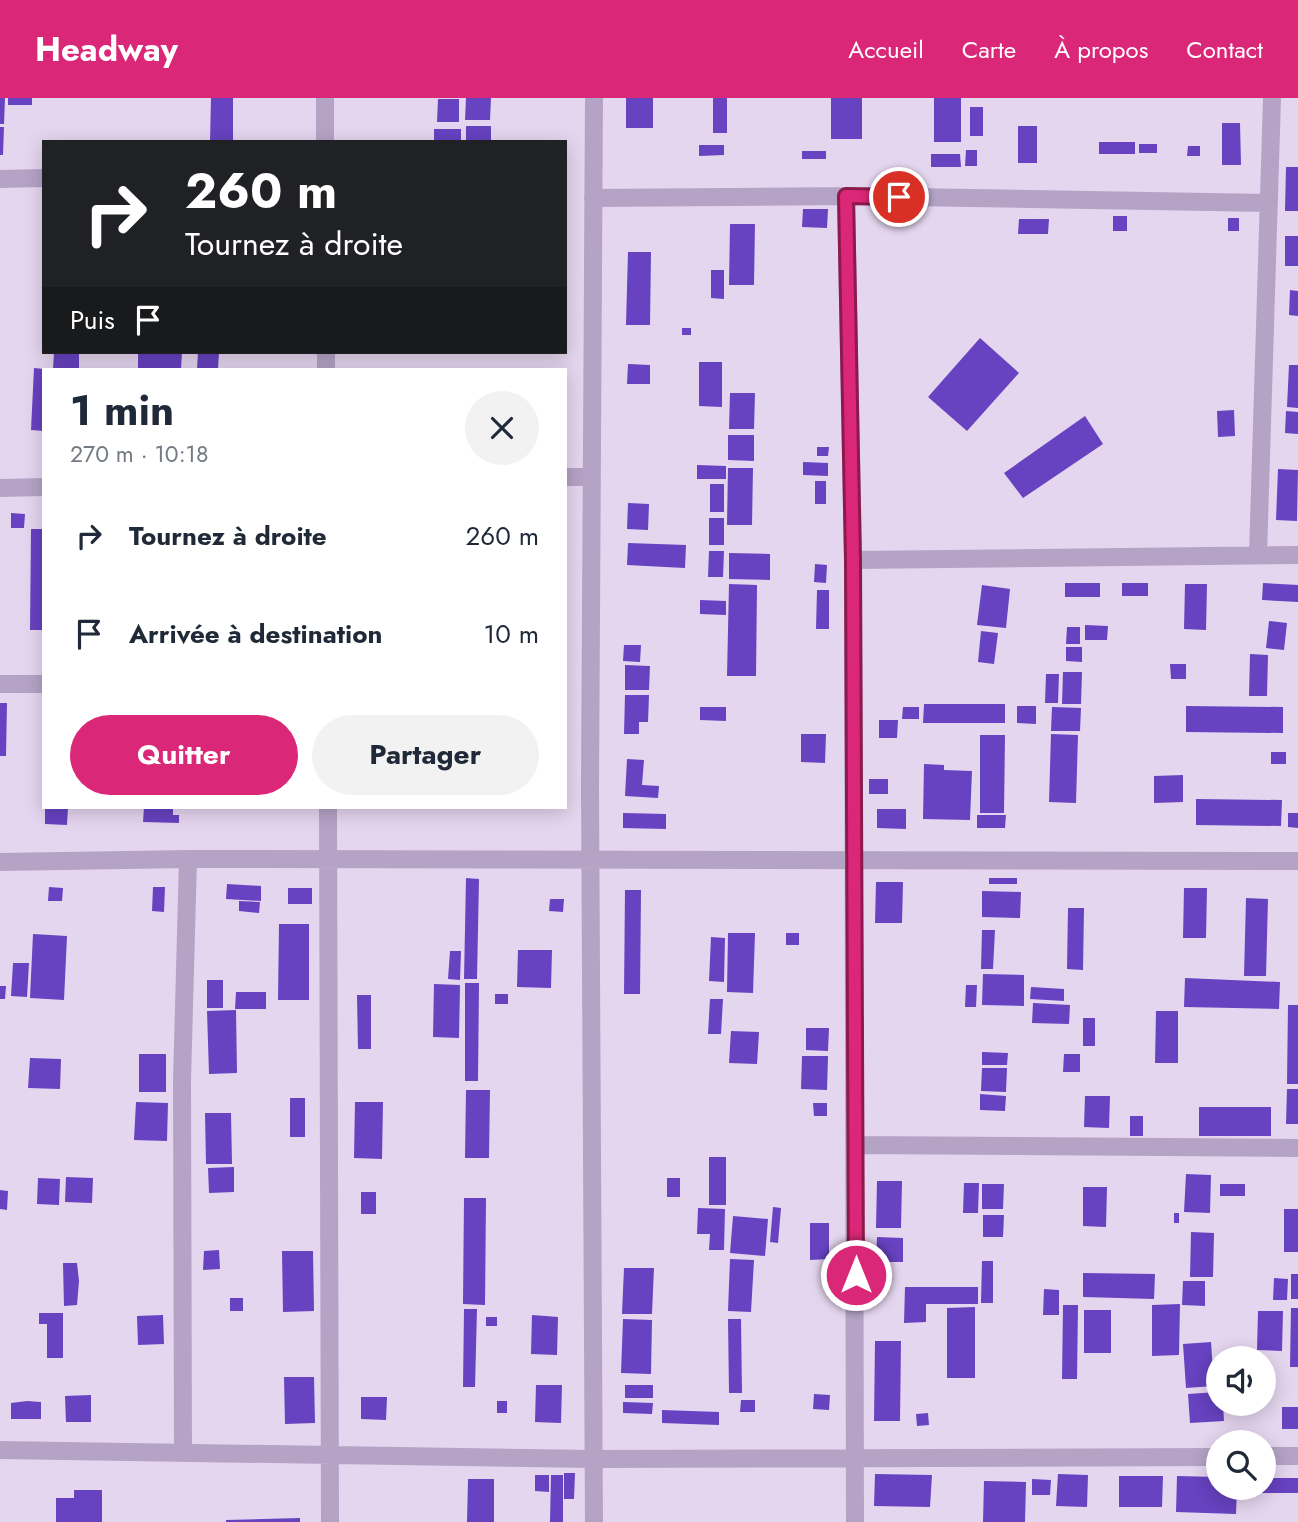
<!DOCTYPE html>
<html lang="fr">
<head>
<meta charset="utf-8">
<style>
	body { margin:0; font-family:Jost,sans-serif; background:#f2f2f3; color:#1f2937; height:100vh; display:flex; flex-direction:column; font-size:26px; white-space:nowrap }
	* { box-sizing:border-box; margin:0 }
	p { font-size:23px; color:#747a83 }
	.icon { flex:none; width:38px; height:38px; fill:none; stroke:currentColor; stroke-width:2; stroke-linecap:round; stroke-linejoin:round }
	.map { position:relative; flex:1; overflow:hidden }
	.sheet { position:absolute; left:42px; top:270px; width:525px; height:441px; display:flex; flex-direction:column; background:#fff; border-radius:0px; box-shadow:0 4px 18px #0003 }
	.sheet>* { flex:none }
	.top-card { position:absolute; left:42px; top:42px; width:525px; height:214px; border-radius:0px; box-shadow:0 4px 18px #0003; background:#202124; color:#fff; overflow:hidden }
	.fabs { position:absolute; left:1206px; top:1248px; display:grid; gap:14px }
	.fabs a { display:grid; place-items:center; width:70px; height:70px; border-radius:50%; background:#fff; box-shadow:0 4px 18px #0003; font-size:35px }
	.pin { position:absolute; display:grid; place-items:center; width:60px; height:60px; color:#fff; margin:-30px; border:4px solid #fff; border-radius:50%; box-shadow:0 2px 7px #0007 }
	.me { position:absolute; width:77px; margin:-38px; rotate:0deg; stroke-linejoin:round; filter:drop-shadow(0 0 5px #0008) }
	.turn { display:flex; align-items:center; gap:24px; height:147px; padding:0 28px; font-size:32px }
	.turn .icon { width:91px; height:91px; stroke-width:2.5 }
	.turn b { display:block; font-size:49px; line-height:60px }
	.then { display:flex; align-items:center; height:66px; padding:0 28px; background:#0003; gap:14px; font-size:26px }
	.round { display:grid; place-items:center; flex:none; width:74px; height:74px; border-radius:37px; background:#f2f2f3 }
	.head { display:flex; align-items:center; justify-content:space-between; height:119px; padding:0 28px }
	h1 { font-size:42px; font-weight:700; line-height:52px }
	.action { display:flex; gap:14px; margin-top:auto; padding:14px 28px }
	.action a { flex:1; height:80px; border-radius:42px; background:#db2777; color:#fff; font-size:28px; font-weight:700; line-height:80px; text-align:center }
	.action a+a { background:#f2f2f3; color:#1f2937 }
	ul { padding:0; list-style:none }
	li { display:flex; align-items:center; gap:21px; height:98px; padding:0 28px }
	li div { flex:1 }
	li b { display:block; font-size:26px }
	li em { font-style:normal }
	header { display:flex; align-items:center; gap:42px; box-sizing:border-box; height:98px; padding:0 35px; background:#db2777; color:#fff }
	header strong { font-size:33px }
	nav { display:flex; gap:38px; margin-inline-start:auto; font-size:24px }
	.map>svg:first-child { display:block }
</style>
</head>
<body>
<header>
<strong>Headway</strong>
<nav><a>Accueil</a><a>Carte</a><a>À propos</a><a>Contact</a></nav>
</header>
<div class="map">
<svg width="1298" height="1424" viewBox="0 0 1298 1424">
	<rect width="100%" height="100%" fill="#e5d6ef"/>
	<path fill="#6742c1" d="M0 0H5L4 26H0Z
		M8 0H32V7H8Z
		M211 0H233V44H210Z
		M466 0H491L490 22H465Z
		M626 0H653V30H626Z
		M713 0H727V35H713Z
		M831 0H862V41H831Z
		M934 0H961V44H934Z
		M438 1H459V24H437Z
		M970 9H983V38H970Z
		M1222 25H1240L1241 67H1222Z
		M466 28H491V44H466Z
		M1018 28H1037V65H1018Z
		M0 29H4L3 57H0Z
		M434 31H461V44H434Z
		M1099 44H1135V56H1099Z
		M1139 46H1157V55H1139Z
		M699 47H724V57L699 58Z
		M1188 48H1200V58H1187Z
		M966 52H977V68H965Z
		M802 53H826V61H802Z
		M931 56H960L961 69H931Z
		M1286 69H1298V113H1285Z
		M803 111H828L827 130 802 129Z
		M1113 118H1127V133H1113Z
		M1228 120H1239V133H1228Z
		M1019 121H1049L1048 136H1018Z
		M730 126H755L754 187H729Z
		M1285 138H1298V168H1285Z
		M628 154H651L650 227H626Z
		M711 172H724V201L711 200Z
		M1290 192 1298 193V218L1289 217Z
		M682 230H691V237H682Z
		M980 240 1019 275 967 333 928 299Z
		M54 254H79V271H53Z
		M138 254H182L181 271H138Z
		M198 254H219L218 271H197Z
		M699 264H722V309L699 308Z
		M628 266 650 267V286H627Z
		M1289 267H1298V310L1287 309Z
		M34 270 44 271V333L31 332Z
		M730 295H755L754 331H729Z
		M1234 312 1235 338 1218 339 1217 313Z
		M1286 313 1298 314V336L1285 335Z
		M1085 318 1103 346 1023 400 1004 375Z
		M728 337H754V363L728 362Z
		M817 349H829L828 358H817Z
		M803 364 828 365V378L803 377Z
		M697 367 726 368V381H697Z
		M728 370H753L752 427H727Z
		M1278 371 1298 372 1297 423 1276 422Z
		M815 383H826V406H815Z
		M710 386H724V414H710Z
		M628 405 649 406 648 432 627 431Z
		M11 415 25 416 24 430H11Z
		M709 420H724V447H709Z
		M31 431H44V532H30Z
		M628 445 686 447 685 470 627 467Z
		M709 453H724L723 479H708Z
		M729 455 770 456V482L729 481Z
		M815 466 827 467 826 485 814 484Z
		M1065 485H1100V499H1065Z
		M1122 485H1148V498H1122Z
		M1263 485 1298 487V504L1262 502Z
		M729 486 757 487 756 578H727Z
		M1185 486H1207L1206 532 1184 531Z
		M982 487 1010 491 1006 530 977 527Z
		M817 492H829V531H816Z
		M700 502 726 503V517L700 516Z
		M1269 523 1287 525 1284 552 1266 550Z
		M1085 527 1108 528 1107 542H1085Z
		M1067 529H1080V546H1066Z
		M981 533 998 535 994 566 978 564Z
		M624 547H641L640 564 623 563Z
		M1066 549H1082V564L1066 563Z
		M1250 556 1268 557 1267 598H1249Z
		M1170 566H1186V581H1171Z
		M625 567 650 568 649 592H625Z
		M1063 574H1082L1081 606H1062Z
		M1046 576H1059L1058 605H1045Z
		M625 597H649L648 624H639V636H624Z
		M0 605H7L6 658H0Z
		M924 606H1005V625H923Z
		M1017 608H1036V626L1017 625Z
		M1186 608 1283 609V635L1186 634Z
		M700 609H726V623L700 622Z
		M903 609H919V621H902Z
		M1052 609 1081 610 1080 633H1051Z
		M879 622H898L897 640H879Z
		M801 636H826L825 665 801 664Z
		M1051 636 1078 637 1076 705 1049 704Z
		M980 637H1005L1004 715H980Z
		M1271 654H1286V666H1271Z
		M627 661 644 662 642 687 659 688 658 700 625 698Z
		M924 666 944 667V672L972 673 970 722 923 721Z
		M1183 677V704L1154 705V678Z
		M869 681H888V696H869Z
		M1196 701 1282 702 1281 728 1196 727Z
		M45 709H68L67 727 45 726Z
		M144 709H173V717H179V725L143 724Z
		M877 711H906V731L877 730Z
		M623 715 666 716V731L623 730Z
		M1288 715H1298V730L1288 729Z
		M977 717H1006L1005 730H977Z
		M466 780 479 781 477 881H464Z
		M989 780H1017V786H989Z
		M876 784H903L902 825H875Z
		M227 786 261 788V803L226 801Z
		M49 789 63 790 62 803H48Z
		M153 789H165L164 814 152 813Z
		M288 790H312V806H288Z
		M1184 790H1207L1206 840H1183Z
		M625 792H641L640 896H624Z
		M982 793 1021 794 1020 820 982 819Z
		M1246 800 1268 801 1266 878H1244Z
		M550 801H564L563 814 549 813Z
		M239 803 260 804 259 815 239 813Z
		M1068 810H1084L1083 872 1067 871Z
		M279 826H309V902H278Z
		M982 832H995L993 871H981Z
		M728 835H755L753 895 727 894Z
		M786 835H799V847H786Z
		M33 836 67 838 64 902 30 900Z
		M711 839 725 840 724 884 709 883Z
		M518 852H552L551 890 517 889Z
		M450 853H461L460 882 448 881Z
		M13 865H29L27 899 11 898Z
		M983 876 1024 877V908L982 907Z
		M1185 880 1280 884 1279 911 1184 909Z
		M207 882H223V910H207Z
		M465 885H479L478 983H465Z
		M434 886 460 887 459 940 433 939Z
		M966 887H977L976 909H965Z
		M0 888H6L5 901H0Z
		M1031 889 1064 891V903L1030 901Z
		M236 894H266V911H235Z
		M495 896H508V906H495Z
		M357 897H371V951H358Z
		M710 901H723L721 936H708Z
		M1033 905 1070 907 1069 926 1032 925Z
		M1288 907H1298V986H1287Z
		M236 912 237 975 209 976 207 913Z
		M1156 913H1178V965H1155Z
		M1083 920H1095V948H1083Z
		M806 930H829L828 953 806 952Z
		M731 933 759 934 757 966 729 965Z
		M982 954 1008 955 1007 967H982Z
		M139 956H166V994H139Z
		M1064 956H1080V974H1063Z
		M802 958H828L827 992 801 991Z
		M30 960 61 961 60 991 28 990Z
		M982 970H1007L1006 994 981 993Z
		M1287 991H1298V1026H1286Z
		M466 992H490L489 1060H465Z
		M980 996 1006 998 1005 1013 980 1012Z
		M1085 998H1110L1109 1030 1084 1029Z
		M290 1000H305V1039H290Z
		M136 1004 168 1005 167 1043 134 1042Z
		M355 1004H383L382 1061 354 1060Z
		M813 1005H827V1018H814Z
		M1199 1009H1271V1038H1199Z
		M205 1015H231L232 1066H206Z
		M1130 1018H1143V1038H1130Z
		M709 1059H726V1107H709Z
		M234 1069V1094L209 1095 208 1070Z
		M1186 1076 1211 1077 1210 1115 1184 1114Z
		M66 1079 93 1080 92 1105 65 1104Z
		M38 1080 60 1081 59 1107 37 1106Z
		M667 1080H680V1099H667Z
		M877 1083H902L901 1130H876Z
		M964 1085H979L978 1115H963Z
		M982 1086H1004L1003 1111H982Z
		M1220 1086H1245V1098H1220Z
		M1083 1089H1107L1106 1129 1083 1128Z
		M0 1092 8 1093 7 1112 0 1111Z
		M361 1094H376V1116H361Z
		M464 1100H486L485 1207 463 1206Z
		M773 1109 781 1110 778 1145 770 1144Z
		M698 1110 725 1111 724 1152H709L710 1136H697Z
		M1284 1111H1298V1154H1284Z
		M1174 1115H1179V1125H1174Z
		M983 1117H1004L1003 1139H983Z
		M733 1118 768 1121 765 1158 730 1155Z
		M810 1125H829V1161L810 1162Z
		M1191 1134 1214 1135 1213 1179H1190Z
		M877 1139 903 1140V1164H876Z
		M219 1152 220 1171 203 1172 204 1153Z
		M282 1153H313L314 1213 283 1214Z
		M730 1161 754 1162 751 1214 728 1213Z
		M982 1163H993V1205H981Z
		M63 1165H77L79 1183 77 1207 64 1208Z
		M624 1170H654L652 1216H622Z
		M1083 1175 1155 1176 1154 1201 1083 1199Z
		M1291 1176H1298V1201H1291Z
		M1274 1180 1288 1181 1287 1202H1273Z
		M1183 1183H1205V1208L1182 1207Z
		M905 1189H978V1206H926V1224L904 1225Z
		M1044 1191 1059 1192V1217H1043Z
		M230 1200H243V1213H230Z
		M1180 1206 1179 1257 1152 1258V1207Z
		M1063 1207H1078L1077 1281H1062Z
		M975 1209V1280H947V1210Z
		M1291 1210H1298V1269H1290Z
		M464 1211H477L475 1289H463Z
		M1084 1212H1111V1255H1084Z
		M1258 1213H1283L1282 1253 1257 1252Z
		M39 1215H63V1260H47V1226H39Z
		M163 1217 164 1246 138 1247 137 1218Z
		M532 1217 558 1219 557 1257 531 1256Z
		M486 1219H497V1228H486Z
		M623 1221 652 1222 651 1276 621 1275Z
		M728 1221H741L742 1295H729Z
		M875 1243H901L900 1323H874Z
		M1211 1244 1214 1288 1186 1290 1183 1246Z
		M284 1279H314L315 1325 285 1326Z
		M536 1287H562L561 1325 535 1324Z
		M625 1287H653V1300H625Z
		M1218 1294V1306H1223L1224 1323 1190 1325 1188 1296Z
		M814 1296 830 1297 829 1312 813 1311Z
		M91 1297V1324H66L65 1298Z
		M361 1299H387L386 1322 361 1321Z
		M741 1302H755V1314H740Z
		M27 1303 41 1304V1321H11V1305Z
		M497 1303H507V1315H497Z
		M623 1304 653 1305 652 1316 623 1315Z
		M1282 1309H1298V1331H1282Z
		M662 1312 719 1314V1327L662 1325Z
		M928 1315 929 1327 917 1328 916 1316Z
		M564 1375H575L574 1401H564Z
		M875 1376 932 1377 930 1409 874 1408Z
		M1058 1376 1088 1377 1087 1409 1056 1408Z
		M535 1377H549V1394L535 1393Z
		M551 1377H563V1424H550Z
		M1119 1378H1163L1162 1409H1119Z
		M1177 1378 1218 1379V1390H1237L1236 1416 1176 1414Z
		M1264 1380H1298V1395H1261Z
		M468 1381H494V1424H467Z
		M1032 1381 1051 1382 1050 1397H1032Z
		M984 1383 1026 1384 1025 1424H983Z
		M74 1392H102V1424H56V1400H74Z
		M300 1420V1424H226V1422Z"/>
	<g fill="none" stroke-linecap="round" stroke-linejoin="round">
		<path stroke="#b5a3c6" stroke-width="18" d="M325 0V44
			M0 81 44 80
			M846 98 853 462 855 1424
			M593 100 846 98 1269 105
			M326 254V271
			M565 379H590
			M0 390 44 389
			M1258 457 1272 0
			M853 462 1298 457
			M0 586H44
			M328 709 330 1424
			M0 764 188 761 1298 763
			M856 1047 1298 1050
			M0 1352 594 1361 1218 1359
			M183 1355 182 983 188 761
			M1264 1358H1298
			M594 1424 590 690 594 0"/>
	</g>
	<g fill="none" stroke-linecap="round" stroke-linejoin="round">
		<defs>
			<path id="route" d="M856 1177 853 462 846 98 899 99"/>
		</defs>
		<use href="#route" stroke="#8e194d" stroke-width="18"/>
		<use href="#route" stroke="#db2777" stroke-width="12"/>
	</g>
</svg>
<div class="fabs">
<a><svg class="icon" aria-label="sound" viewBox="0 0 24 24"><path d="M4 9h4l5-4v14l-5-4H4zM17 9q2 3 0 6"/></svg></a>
<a><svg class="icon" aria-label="search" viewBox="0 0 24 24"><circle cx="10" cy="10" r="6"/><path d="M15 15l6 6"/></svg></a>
</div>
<div class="pin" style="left:899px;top:99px;background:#d93025"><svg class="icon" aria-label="arrive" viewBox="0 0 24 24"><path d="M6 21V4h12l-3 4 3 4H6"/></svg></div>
<svg class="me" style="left:856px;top:1177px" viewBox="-20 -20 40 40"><circle r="17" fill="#db2777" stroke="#fff" stroke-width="3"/><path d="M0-11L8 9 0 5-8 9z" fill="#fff"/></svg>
<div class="top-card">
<div class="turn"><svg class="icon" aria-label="right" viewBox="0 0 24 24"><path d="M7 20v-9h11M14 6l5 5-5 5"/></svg><div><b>260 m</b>Tournez à droite</div></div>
<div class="then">Puis<svg class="icon" aria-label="arrive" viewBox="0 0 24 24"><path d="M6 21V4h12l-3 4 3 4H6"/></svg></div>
</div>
<section class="sheet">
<div class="head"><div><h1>1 min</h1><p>270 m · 10:18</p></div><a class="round"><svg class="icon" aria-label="close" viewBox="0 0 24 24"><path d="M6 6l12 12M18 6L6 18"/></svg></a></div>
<ul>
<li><svg class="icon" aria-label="right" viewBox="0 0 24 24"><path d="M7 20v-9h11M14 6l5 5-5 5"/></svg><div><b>Tournez à droite</b></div><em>260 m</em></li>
<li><svg class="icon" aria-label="arrive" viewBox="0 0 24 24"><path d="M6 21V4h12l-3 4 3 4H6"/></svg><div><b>Arrivée à destination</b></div><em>10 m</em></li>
</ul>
<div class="action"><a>Quitter</a><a>Partager</a></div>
</section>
</div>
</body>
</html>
